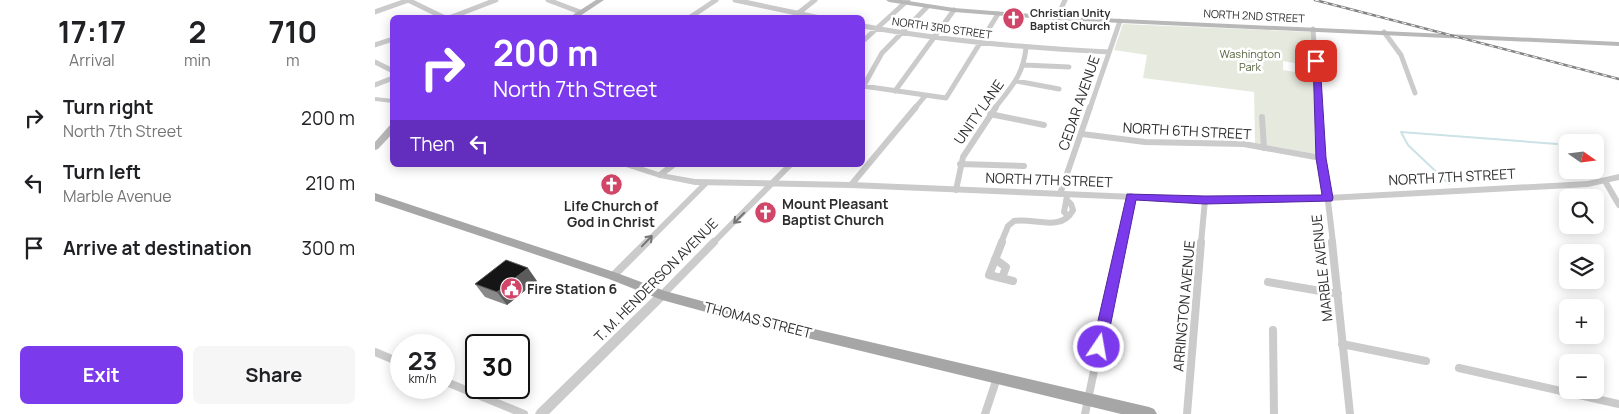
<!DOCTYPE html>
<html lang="en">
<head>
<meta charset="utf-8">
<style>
	body { margin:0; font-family:Manrope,sans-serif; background:#f6f6f6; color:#202124; height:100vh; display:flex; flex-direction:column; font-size:19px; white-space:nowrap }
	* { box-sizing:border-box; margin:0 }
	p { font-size:16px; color:#757577 }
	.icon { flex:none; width:28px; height:28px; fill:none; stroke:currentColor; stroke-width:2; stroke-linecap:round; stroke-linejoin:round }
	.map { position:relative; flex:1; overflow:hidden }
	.side { display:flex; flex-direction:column; background:#fff; width:375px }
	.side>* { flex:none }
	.top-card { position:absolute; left:15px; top:15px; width:475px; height:152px; border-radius:8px; box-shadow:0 2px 12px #0003; background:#7c3aed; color:#fff; overflow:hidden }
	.needle { width:32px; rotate:104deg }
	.tools { position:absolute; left:1184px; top:134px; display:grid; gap:10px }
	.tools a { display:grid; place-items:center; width:45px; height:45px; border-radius:8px; background:#fff; box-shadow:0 2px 12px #0003; font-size:25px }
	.speed { position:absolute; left:15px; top:334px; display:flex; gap:10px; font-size:25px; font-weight:700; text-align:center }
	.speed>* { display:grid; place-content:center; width:65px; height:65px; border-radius:50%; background:#fff; box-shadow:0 2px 12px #0003; line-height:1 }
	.speed small { font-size:12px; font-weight:400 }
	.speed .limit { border:2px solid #111; border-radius:8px; background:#fff; color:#111 }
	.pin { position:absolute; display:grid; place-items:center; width:42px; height:42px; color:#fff; margin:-21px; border-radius:10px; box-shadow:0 2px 8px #0006 }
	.me { position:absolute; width:55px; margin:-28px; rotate:12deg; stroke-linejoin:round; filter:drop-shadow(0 0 4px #0008) }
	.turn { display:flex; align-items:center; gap:18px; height:105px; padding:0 20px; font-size:22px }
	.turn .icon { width:65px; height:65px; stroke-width:2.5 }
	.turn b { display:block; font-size:35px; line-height:42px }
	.then { display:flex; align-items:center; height:48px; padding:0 20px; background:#0003; gap:10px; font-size:19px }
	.eta { display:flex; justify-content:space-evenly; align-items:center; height:85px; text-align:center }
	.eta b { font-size:30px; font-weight:700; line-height:35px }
	.action { display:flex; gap:10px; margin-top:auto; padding:10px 20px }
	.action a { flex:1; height:58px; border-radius:8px; background:#7c3aed; color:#fff; font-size:20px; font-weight:700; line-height:58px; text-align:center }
	.action a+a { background:#f6f6f6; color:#202124 }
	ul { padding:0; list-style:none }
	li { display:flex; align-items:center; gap:15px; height:65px; padding:0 20px }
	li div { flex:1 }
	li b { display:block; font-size:19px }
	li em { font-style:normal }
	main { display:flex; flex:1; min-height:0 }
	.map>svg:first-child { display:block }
</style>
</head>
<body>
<main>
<section class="side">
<div class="eta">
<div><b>17:17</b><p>Arrival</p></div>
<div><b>2</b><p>min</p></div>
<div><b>710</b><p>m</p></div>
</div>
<ul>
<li><svg class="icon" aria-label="right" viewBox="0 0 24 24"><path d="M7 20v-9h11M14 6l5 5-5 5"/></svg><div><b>Turn right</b><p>North 7th Street</p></div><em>200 m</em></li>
<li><svg class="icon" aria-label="left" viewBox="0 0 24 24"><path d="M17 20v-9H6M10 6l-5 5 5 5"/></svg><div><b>Turn left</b><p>Marble Avenue</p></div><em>210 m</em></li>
<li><svg class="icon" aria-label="arrive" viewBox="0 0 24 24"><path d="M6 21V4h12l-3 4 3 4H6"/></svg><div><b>Arrive at destination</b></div><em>300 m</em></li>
</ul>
<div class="action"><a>Exit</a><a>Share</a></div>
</section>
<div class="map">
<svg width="1244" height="414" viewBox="0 0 1244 414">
	<rect width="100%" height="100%" fill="#fff"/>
	<path fill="#e6eade" d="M748 24 936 32 937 66 908 61V70L938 75 941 154 880 143 879 92 768 78 772 55 739 50Z"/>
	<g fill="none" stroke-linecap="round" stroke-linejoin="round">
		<path stroke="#cce2e7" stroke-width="2" d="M1074 184 1033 145 1026 132 1182 144"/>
		<path stroke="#cbcbcb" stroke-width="5" d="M33 0 70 18
			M173 0 205 12
			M360 0 445 18
			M0 12 34 0
			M74 18 121 0
			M314 18 341 0
			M417 18 440 0
			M682 18 690 0
			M488 26C569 41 651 48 734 52
			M938 29 943 108
			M1009 32 1026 55 1040 93
			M488 41 533 0
			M0 45 18 39
			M0 62 18 71
			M649 65 694 67
			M641 81 684 89
			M0 85 18 78
			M488 86 571 98 623 14
			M488 87 507 53 552 7
			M520 91 579 10
			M540 108 550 96
			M620 108C636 87 648 76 651 48
			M715 108 745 21"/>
		<path stroke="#cbcbcb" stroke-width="6" d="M943 107C946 153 953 198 958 243
			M615 114 669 125
			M887 117 889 148
			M707 134 770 142 869 144 946 158
			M585 164 649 166
			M285 175 298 165
			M1230 181 1244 205
			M476 185 541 107
			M581 190 588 157 621 107
			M685 194 715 107
			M692 196 689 212 693 216
			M271 243 331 183
			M338 243 415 165
			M626 243 633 226 639 221C658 217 686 233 698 210L696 204 692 200
			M746 243 756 196
			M826 243 830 200"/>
		<path stroke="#cbcbcb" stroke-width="8" d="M627 242 614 275 638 281
			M957 242 975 414
			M620 259 631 267 627 278
			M238 276 272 242
			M893 282 963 294
			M287 295 339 242
			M898 330 899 414
			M967 344 1051 361
			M0 352 26 363
			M1084 368 1244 404
			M69 381 149 414
			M610 414 622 378
			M710 414 746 242
			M812 414 826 242"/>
		<path fill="#cbcbcb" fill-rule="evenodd" d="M0 97 18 99V103L0 101Z
			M250 165H262L286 173 320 179 476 182 830 197 953 195 1213 181 1244 174V180L1213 187 953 201 830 203 476 188 320 185 285 178 251 167Z
			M287 291 291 292 292 295 291 298 174 414H160L162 410 283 292Z"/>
		<path fill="#b8b8b8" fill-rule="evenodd" d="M221 0H229L202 18H193Z
			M511 0H527L579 8 682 16 1244 42V46L682 20 579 12 514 2Z
			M15 125H18V133L3 149 0 150V142Z"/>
		<path fill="#a6a6a6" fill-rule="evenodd" d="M0 193 242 273 290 291 371 313 774 407 779 409 782 414H746L371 323 287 300 234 279 0 201Z"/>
		<defs>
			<path id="rail" d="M940 0 1244 79"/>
		</defs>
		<use href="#rail" stroke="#838383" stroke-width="2.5"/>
		<use href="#rail" stroke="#fff" stroke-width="1" stroke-dasharray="4.5" stroke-linecap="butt"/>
	</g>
	<path fill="#8a8a8a" d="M162 281 132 305 110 297 100 284Z"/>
	<path fill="#5b5b5b" d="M153 268 162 281 132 305 122 292Z"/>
	<path fill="#151515" stroke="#5b5b5b" d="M131 260 153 268 122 292 100 284Z"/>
	<defs><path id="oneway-shaft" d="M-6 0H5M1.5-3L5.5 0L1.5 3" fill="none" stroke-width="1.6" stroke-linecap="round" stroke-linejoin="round" transform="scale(1.25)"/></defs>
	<g stroke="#757575">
		<use href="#oneway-shaft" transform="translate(364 218) rotate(135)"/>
		<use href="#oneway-shaft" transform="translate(272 241) rotate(-46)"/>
	</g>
	<path fill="#7c3aed" stroke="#51269a" d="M938 59 945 61 951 158 958 198 957 201 830 204 761 200 731 347 729 351 724 352 719 351 717 347 752 194 830 196 947 195 941 158Z"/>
	<defs>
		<symbol id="church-disc" viewBox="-11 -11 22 22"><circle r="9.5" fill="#d04568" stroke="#fff"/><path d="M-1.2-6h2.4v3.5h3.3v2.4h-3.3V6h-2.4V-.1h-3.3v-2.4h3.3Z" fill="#fff"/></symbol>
		<symbol id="civic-disc" viewBox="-11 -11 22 22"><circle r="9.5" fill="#d04568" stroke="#fff"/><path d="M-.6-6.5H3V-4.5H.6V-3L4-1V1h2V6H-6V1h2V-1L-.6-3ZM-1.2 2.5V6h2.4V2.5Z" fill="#fff"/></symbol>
	</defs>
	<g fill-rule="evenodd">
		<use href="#church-disc" x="626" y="6" width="25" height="25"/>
		<use href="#church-disc" x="224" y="172" width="25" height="25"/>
		<use href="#church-disc" x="378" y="200" width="25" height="25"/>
		<use href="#civic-disc" x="124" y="276" width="25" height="25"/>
	</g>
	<g text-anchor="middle" stroke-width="5" stroke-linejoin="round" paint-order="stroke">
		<g font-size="11" font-weight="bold" fill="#2e2e2e" stroke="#fff" text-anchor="start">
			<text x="655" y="17">Christian Unity<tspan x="655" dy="13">Baptist Church</tspan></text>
		</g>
		<g font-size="11" fill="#2e2e2e" stroke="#fff">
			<text transform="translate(879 16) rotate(3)" y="4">NORTH 2ND STREET</text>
			<text transform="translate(567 28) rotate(8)" y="4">NORTH 3RD STREET</text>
		</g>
		<g font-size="11" fill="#586541" stroke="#fff">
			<text x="875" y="58">Washington<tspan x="875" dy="13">Park</tspan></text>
		</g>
		<g font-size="14" fill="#2e2e2e" stroke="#fff">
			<text transform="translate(704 103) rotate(-71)" y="5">CEDAR AVENUE</text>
			<text transform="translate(604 112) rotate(-55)" y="5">UNITY LANE</text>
			<text transform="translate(812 131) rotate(3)" y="5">NORTH 6TH STREET</text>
			<text transform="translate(1077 177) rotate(-3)" y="5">NORTH 7TH STREET</text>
			<text transform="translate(674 180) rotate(2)" y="5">NORTH 7TH STREET</text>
			<text transform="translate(947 268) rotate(-96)" y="5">MARBLE AVENUE</text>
			<text transform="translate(281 280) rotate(-45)" y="5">T. M. HENDERSON AVENUE</text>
			<text transform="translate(809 306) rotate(-85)" y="5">ARRINGTON AVENUE</text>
			<text transform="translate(383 320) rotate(14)" y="5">THOMAS STREET</text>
		</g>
		<g font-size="14" font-weight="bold" fill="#2e2e2e" stroke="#fff" text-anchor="start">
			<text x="407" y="209">Mount Pleasant<tspan x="407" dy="16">Baptist Church</tspan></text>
			<text x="236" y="211" text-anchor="middle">Life Church of<tspan x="236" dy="16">God in Christ</tspan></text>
			<text x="152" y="294">Fire Station 6</text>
		</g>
	</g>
</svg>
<div class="tools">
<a><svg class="needle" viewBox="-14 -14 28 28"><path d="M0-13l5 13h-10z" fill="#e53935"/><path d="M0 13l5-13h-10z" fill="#757577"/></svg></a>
<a><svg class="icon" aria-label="search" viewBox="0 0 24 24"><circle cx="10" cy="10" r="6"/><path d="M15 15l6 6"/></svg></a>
<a><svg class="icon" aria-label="layers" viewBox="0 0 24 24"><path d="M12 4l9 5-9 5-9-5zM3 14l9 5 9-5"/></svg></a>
<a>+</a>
<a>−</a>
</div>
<div class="speed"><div>23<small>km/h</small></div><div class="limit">30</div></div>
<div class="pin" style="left:941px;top:61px;background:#d93025"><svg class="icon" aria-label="arrive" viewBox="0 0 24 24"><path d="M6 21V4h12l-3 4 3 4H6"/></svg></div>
<svg class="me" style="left:724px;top:347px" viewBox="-20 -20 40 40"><circle r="17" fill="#7c3aed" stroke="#fff" stroke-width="3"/><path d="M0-11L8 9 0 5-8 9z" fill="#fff"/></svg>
<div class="top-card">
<div class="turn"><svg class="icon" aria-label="right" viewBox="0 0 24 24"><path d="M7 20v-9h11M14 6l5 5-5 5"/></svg><div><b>200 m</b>North 7th Street</div></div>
<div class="then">Then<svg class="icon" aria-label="left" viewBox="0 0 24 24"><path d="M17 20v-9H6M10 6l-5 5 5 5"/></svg></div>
</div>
</div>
</main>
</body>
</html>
